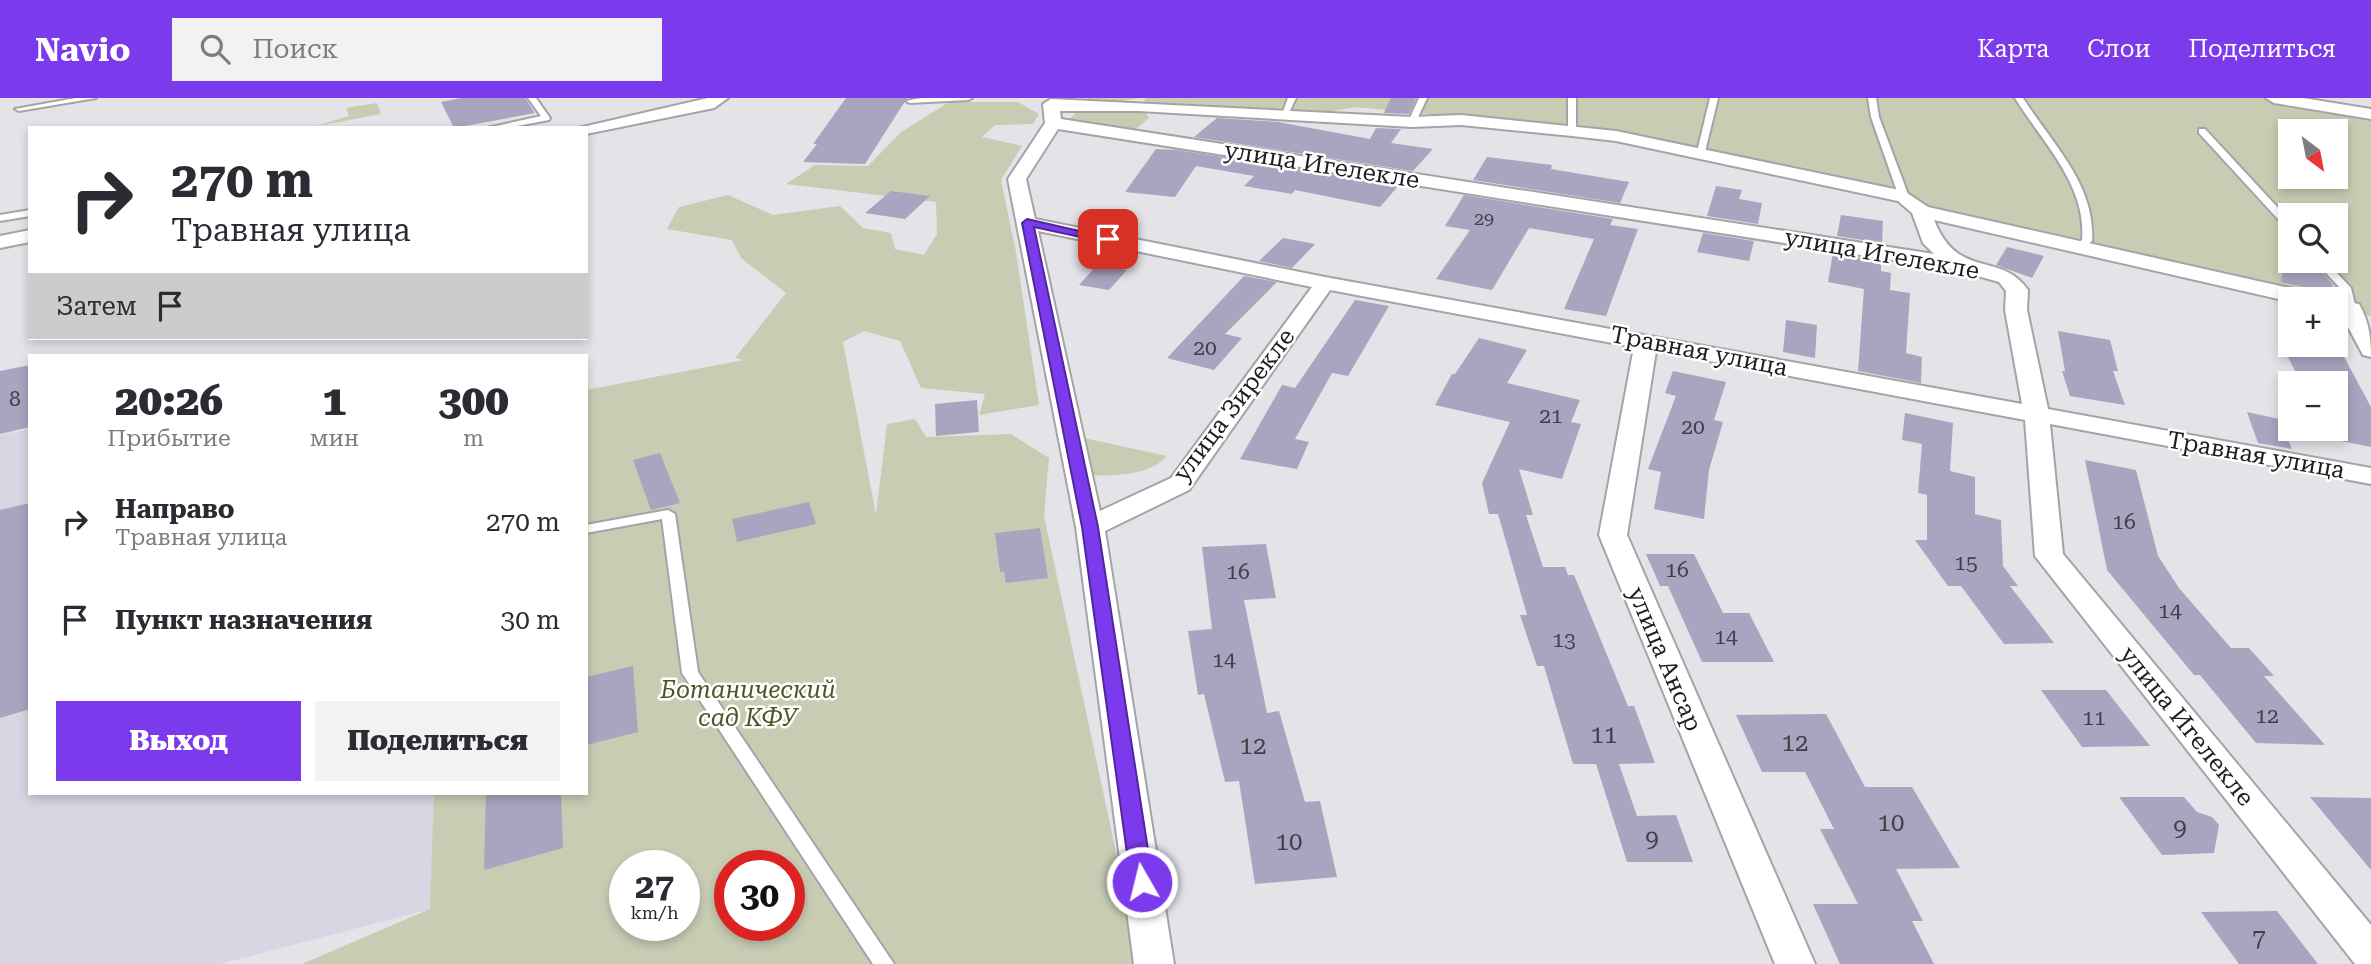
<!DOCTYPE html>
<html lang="ru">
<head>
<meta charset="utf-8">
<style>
	body { margin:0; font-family:"Roboto Serif",serif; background:#f2f2f3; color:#2b2b33; height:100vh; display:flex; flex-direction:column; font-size:26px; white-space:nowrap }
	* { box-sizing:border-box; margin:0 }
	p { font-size:23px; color:#7c7c81 }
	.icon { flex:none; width:38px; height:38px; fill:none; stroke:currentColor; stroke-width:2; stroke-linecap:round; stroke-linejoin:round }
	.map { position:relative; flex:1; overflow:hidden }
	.side { position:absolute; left:28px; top:256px; width:560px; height:441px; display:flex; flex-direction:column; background:#fff; border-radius:0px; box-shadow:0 4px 10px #0003 }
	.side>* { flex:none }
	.top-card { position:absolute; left:28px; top:28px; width:560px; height:214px; border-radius:0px; box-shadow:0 4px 10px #0003; background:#fff; color:#2b2b33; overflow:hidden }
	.needle { width:46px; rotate:148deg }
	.fabs { position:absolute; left:2278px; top:21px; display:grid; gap:14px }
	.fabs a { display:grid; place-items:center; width:70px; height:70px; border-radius:0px; background:#fff; box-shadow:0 4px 10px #0003; font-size:35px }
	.speed { position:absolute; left:609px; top:752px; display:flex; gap:14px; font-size:35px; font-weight:700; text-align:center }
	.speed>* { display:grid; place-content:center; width:91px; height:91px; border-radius:50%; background:#fff; box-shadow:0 4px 10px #0003; line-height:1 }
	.speed small { font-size:18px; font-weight:400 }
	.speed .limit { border:10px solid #d22; background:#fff; color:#111 }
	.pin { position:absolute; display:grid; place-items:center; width:60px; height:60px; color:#fff; margin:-30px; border-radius:14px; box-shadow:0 4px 10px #0006 }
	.me { position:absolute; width:77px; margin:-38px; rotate:352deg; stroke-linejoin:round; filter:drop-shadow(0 0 5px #0008) }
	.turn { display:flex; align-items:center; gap:24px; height:147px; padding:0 28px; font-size:32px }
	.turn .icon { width:91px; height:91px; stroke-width:2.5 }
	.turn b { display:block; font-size:49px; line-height:60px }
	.then { display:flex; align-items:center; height:66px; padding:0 28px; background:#0003; gap:14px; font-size:26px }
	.eta { display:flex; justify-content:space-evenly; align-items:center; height:119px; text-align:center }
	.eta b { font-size:42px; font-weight:800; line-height:49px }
	.action { display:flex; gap:14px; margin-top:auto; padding:14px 28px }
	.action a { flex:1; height:80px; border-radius:0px; background:#7c3aed; color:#fff; font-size:28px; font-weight:800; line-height:80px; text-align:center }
	.action a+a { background:#f2f2f3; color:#2b2b33 }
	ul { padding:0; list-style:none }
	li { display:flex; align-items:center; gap:21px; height:98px; padding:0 28px }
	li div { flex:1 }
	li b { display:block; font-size:26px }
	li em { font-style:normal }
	header { display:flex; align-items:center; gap:42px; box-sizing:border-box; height:98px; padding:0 35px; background:#7c3aed; color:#fff }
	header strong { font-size:33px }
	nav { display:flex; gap:38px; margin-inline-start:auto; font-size:24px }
	.search { width:490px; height:63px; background:#f2f2f3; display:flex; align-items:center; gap:18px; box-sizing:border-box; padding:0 24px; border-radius:0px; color:#7c7c81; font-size:26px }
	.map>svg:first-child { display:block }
</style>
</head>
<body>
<header>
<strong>Navio</strong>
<div class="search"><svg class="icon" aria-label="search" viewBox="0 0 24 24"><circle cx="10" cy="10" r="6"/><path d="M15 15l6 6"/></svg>Поиск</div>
<nav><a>Карта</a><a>Слои</a><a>Поделиться</a></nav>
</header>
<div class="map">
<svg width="2371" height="866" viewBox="0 0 2371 866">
	<rect width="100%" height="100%" fill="#e3e3e8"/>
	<path fill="#d7d6e2" d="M30 331V695H434L431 811 219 866H0V337Z"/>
	<path fill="#c7ccb3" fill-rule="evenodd" d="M1088 0H1143L1124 2 1143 10 1149 20 1132 34 1067 25Z
		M1146 0H2292L2371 16V218L2336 209V201H2302L1904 106 1627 35 1355 9 1312 17 1142 6ZM2291 33H2336V79H2291ZM2291 117H2336V163H2291Z
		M949 4H1018L1039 16 1033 26 995 27 982 39 1022 48 1001 82 1016 154 1039 307 979 317 985 296 921 290 900 243 864 233 843 244 876 417 887 326 915 321 926 339 1011 336 1049 360 1044 418 1140 866H302L430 811 434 695H586V292L744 262 735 260 786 195 741 160 732 142 667 131 679 109 728 97 773 117 840 108 863 130 891 135 895 151 924 157 937 136 936 104 786 86 815 67 868 68 900 35ZM625 768H684V828H625ZM730 768H789V828H730Z
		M377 5 381 16 317 28 349 18 346 10Z
		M1084 340 1167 358C1149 379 1108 378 1083 377Z"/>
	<path fill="#aba4c0" d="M461 0H525L535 15 454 30 441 4Z
		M846 0H907L865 66 803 64 817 46H813Z
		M1391 0H1416L1409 16 1384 15Z
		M1217 20 1278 24 1370 41 1376 30 1401 31 1391 45 1433 51 1413 73 1194 39Z
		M1156 51 1177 52 1399 87 1380 109 1295 92 1292 96 1244 88 1254 78 1196 68 1175 99 1125 94Z
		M1487 59 1552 67 1551 71 1629 84 1620 105 1473 82Z
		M1716 88 1742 92 1739 101 1762 105 1758 126 1707 118Z
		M891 93 930 98 905 121 865 115Z
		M1464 97 1613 121 1610 127 1638 131 1606 218 1564 211 1594 141 1529 130 1492 192 1436 181 1470 132 1445 128Z
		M1841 117 1883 123 1882 145 1837 138Z
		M1703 135 1754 143 1749 163 1697 154Z
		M1283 140 1315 146 1292 170 1259 163Z
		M2007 149 2044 158 2032 180 1996 167Z
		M1833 155 1881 163V173L1891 175 1890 192 1910 195 1906 255 1922 259 1921 285 1858 273 1864 191 1828 184Z
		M2284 163H2312L2332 186 2331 195 2281 184Z
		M1097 167 1127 172 1109 192 1079 187Z
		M1244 178 1277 184 1225 236 1242 240 1214 272 1167 260Z
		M1355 202 1389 208 1348 278 1332 275 1295 341 1309 344 1297 371 1240 361 1282 287 1295 290Z
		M1786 222 1817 227 1815 260 1783 254Z
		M2058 233 2110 242 2118 273H2113L2125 307 2070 298 2062 273H2065Z
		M1479 240 1527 252 1507 285 1580 302 1571 324 1581 326 1562 381 1519 371 1533 417H1526L1543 469H1565L1568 477H1574L1628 608H1634L1655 665 1619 666 1637 718 1676 717 1693 764H1627L1596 666H1573L1544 568H1537L1520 517H1527L1498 416H1489L1482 385 1510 324 1435 307 1452 276H1455Z
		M2336 244 2371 309V349L2336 342V285H2301L2282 247H2336Z
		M30 267V329L0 336V273Z
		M1673 273 1726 284 1714 322 1723 324 1709 372 1704 421 1654 411 1661 374 1648 371 1676 298 1665 295Z
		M977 302 979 334 936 338 935 306Z
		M2247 314 2279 321 2292 351 2258 345Z
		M1905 315 1953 325 1950 373 1975 379V416L2001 422 2003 468 2018 488H2010L2054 545 2004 546 1961 488H1948L1915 442H1927V397L1918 395 1922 346 1902 342Z
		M660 355 680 405 651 412 633 362Z
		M2085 362 2136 372 2158 458 2179 490 2231 550H2249L2274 578H2264L2325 647 2256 645 2200 577H2194L2107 472Z
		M809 404 816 426 737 444 732 421Z
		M30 405V611L0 620V412Z
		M1040 430 1048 480 1006 485 1004 473 1000 474 995 435Z
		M1266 446 1276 500 1244 502 1267 615 1279 613 1305 704 1320 703 1337 779 1255 786 1239 683 1225 684 1204 596 1198 597 1188 533 1212 531 1202 449Z
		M1646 456H1694L1723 515H1749L1774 564H1702L1668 488H1660Z
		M633 568 638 634 586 647V579Z
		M2041 592H2106L2150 648 2082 649Z
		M1826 616 1865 689H1912L1960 770 1896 771 1923 823H1912L1934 866H1840L1813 806H1858L1820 731H1834L1805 674H1762L1736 617Z
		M486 695H561L563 750 484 772Z
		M2119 699H2184L2197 714 2212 719 2219 727 2214 755 2162 757Z
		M2310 699 2371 700V772Z
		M2277 813 2318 866H2239L2201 814Z"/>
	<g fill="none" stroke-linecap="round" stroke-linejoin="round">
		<defs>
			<path id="lane" d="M76 0H96L19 13 15 11Z
				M528 0H536L550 20 549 22 506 30H487L541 18Z
				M972 0 968 2 910 5 906 3 921 0Z
				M1288 0H1296L1287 19H1281Z
				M1419 0H1427L1415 26H1409L1408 24Z
				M1568 0H1576V33L1572 36 1568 33Z
				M1710 0H1718L1704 58 1700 61 1696 58Z
				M1868 0H1876L1879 19 1909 99 1907 101 1899 99 1871 19Z
				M2015 0H2023C2051 44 2096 87 2092 143L2083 150 2074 148 2082 142C2087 87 2042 44 2015 0Z
				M2199 31H2205L2291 124V133L2288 132 2199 35Z
				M30 112V118L0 123V117Z
				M2315 163H2326L2351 190 2356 211 2355 213H2347L2341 191Z
				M668 412 675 416 698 574 894 866H873L682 575 662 421 586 435V427Z"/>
			<path id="street" d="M708 0H728L714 10 586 36V30H578Z
				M2266 0H2303L2371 11V21L2274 5Z
				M1051 1 1412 19 1461 17 1616 33 1904 93 1928 109 2316 196 2319 201 2291 204 1934 122C1958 183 2000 152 2028 192L2027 212 2048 311 2371 370V386L2050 326 2063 456 2371 827V866H2355L2035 458 2025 322 1656 253 1627 437 1815 866H1775L1599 437 1634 249 1330 192 1189 392 1105 433 1174 866H1134L1076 429 1008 81 1045 25 1043 6ZM1060 13H1139L1412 29 1461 27 1572 38 1616 43 1898 103 1912 115 1923 145 1934 156 1061 21ZM1058 31 1956 172 1999 184 2006 193 2005 212 2022 306 1325 179 1035 121 1026 81ZM1038 133 1312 189 1171 380 1100 413Z
				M30 132V144L0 150V138Z
				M2336 202 2359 206C2369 223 2371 240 2371 259L2363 257 2341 216 2336 215Z"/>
		</defs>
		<use href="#lane" stroke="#a4a4a8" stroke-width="4"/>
		<use href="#street" stroke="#a4a4a8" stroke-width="4"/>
		<use href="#lane" fill="#fff" fill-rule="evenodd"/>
		<use href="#street" fill="#fff" fill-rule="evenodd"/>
	</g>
	<path fill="#7c3aed" stroke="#51269a" stroke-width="2" d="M1027 121 1114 141 1108 145 1034 129 1098 429 1153 784 1149 790 1142 793 1134 790 1131 784 1082 429 1022 125Z"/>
	<g text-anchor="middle" stroke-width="5" stroke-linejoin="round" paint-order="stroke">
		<g font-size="18" fill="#414048">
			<text x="1484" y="127">29</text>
		</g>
		<g font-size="21" fill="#414048">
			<text x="1205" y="257">20</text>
			<text x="15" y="308">8</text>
			<text x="1551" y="325">21</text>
			<text x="1693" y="336">20</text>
			<text x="2124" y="431">16</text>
			<text x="1966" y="472">15</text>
			<text x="1677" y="479">16</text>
			<text x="1238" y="481">16</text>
			<text x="2170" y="520">14</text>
			<text x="1726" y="546">14</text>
			<text x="1564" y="549">13</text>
			<text x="1224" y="569">14</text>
			<text x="2267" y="625">12</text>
			<text x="2094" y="627">11</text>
		</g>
		<g font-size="24" fill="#1e1e20" stroke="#fff">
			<text transform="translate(1322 67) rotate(9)" y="8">улица Игелекле</text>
			<text transform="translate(1882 156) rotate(10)" y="8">улица Игелекле</text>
			<text transform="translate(1699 253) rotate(11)" y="8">Травная улица</text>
			<text transform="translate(1234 307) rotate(-53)" y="8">улица Зирекле</text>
			<text transform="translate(2256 357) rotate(10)" y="8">Травная улица</text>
			<text transform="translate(1665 561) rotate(67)" y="8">улица Ансар</text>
			<text transform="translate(2187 628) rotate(51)" y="8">улица Игелекле</text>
		</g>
		<g font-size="24" font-style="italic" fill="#4e5523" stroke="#fff">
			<text x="748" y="600">Ботанический<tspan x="748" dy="28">сад КФУ</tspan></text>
		</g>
		<g font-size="24" fill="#414048">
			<text x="1604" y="645">11</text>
			<text x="1795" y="653">12</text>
			<text x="1253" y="656">12</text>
			<text x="1891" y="733">10</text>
			<text x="2180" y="738">9</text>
			<text x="1652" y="749">9</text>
			<text x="1289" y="752">10</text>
			<text x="2259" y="848">7</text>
		</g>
	</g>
</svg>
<div class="fabs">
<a><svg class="needle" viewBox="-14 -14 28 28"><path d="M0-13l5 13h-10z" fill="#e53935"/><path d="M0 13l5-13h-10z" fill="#7c7c81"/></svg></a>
<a><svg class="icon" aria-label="search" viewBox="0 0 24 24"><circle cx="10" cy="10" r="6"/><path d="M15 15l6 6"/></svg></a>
<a>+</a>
<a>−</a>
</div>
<div class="speed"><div>27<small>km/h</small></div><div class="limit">30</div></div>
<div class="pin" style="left:1108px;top:141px;background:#d93025"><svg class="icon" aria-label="arrive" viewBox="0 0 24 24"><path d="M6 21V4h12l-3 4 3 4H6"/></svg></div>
<svg class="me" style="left:1142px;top:784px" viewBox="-20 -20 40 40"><circle r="17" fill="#7c3aed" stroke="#fff" stroke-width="3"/><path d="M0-11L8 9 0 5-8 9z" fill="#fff"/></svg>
<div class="top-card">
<div class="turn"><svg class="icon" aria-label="right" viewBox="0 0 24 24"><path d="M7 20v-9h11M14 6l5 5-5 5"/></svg><div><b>270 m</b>Травная улица</div></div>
<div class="then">Затем<svg class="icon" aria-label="arrive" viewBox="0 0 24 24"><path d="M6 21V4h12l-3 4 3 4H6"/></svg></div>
</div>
<section class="side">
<div class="eta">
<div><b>20:26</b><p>Прибытие</p></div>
<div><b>1</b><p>мин</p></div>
<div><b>300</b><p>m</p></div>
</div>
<ul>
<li><svg class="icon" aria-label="right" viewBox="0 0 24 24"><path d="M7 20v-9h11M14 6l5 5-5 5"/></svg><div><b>Направо</b><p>Травная улица</p></div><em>270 m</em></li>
<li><svg class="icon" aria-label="arrive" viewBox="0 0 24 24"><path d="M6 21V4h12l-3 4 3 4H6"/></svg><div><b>Пункт назначения</b></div><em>30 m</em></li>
</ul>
<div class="action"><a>Выход</a><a>Поделиться</a></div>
</section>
</div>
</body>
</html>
